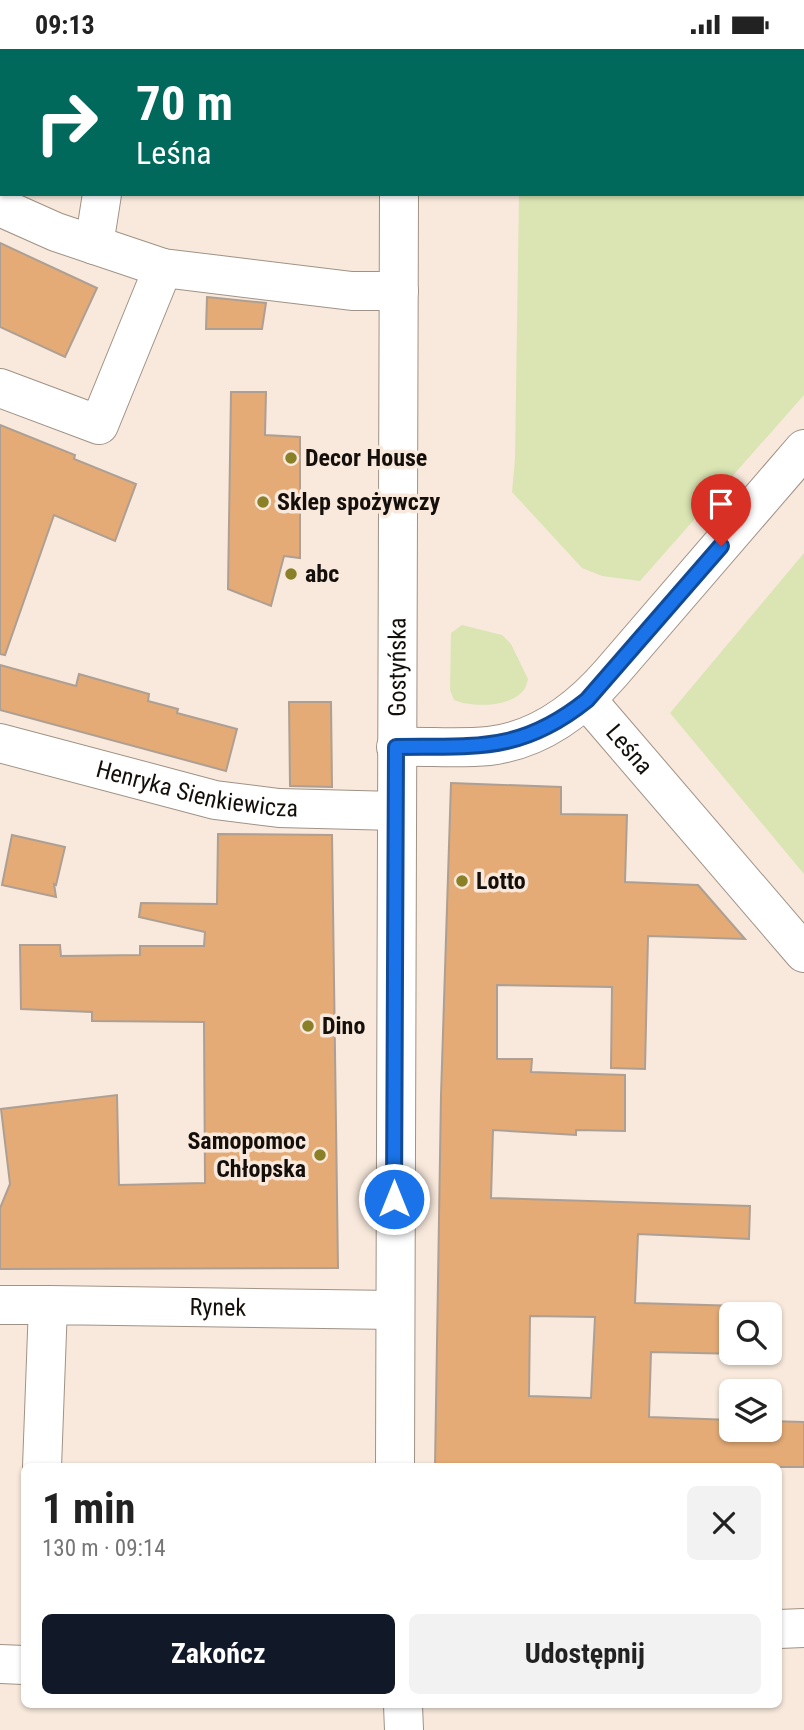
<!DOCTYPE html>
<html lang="pl">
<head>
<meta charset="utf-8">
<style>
	body { margin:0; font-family:"Roboto Condensed",sans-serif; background:#f2f2f2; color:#222; height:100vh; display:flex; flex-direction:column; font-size:26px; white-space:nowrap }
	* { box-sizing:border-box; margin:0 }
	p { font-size:23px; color:#767676 }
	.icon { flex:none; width:38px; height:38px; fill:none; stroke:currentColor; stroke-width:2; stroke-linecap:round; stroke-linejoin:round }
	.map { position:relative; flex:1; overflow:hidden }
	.details { position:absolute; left:21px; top:1414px; width:761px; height:245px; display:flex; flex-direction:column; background:#fff; border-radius:10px; box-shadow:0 2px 5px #0004 }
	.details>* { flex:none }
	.hud { position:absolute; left:0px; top:0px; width:805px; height:147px; box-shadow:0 2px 5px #0004; background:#00695c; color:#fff; overflow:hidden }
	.fabs { position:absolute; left:719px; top:1253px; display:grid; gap:14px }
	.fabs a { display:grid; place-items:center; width:63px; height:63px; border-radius:10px; background:#fff; box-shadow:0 2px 5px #0004; font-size:35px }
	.pin { position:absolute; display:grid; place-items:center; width:60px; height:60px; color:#fff; margin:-72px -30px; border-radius:50% 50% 50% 0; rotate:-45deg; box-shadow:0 0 7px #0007 }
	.pin .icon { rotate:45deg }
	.me { position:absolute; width:77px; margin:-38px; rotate:0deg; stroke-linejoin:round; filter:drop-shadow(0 0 5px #0008) }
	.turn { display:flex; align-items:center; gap:24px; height:147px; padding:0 21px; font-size:32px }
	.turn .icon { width:91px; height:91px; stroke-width:2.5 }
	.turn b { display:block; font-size:49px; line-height:60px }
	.round { display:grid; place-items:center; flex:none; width:74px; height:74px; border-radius:10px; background:#f2f2f2 }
	.head { display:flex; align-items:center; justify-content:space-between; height:119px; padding:0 21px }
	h1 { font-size:42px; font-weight:700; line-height:52px }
	.cta { display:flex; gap:14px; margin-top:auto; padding:14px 21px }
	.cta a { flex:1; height:80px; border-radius:10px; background:#111827; color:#fff; font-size:28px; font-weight:700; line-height:80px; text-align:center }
	.cta a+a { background:#f2f2f2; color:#222 }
	.status { display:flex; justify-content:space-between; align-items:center; height:49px; padding:0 35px; background:#fff; direction:ltr }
	.status svg { height:19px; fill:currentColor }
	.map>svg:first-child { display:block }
</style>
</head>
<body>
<div class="status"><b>09:13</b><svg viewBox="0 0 49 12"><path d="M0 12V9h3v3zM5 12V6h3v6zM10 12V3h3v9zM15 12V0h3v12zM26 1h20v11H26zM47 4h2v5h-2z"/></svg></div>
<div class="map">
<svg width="804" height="1681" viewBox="0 0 804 1681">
	<rect width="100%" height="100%" fill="#f8e9dc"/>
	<path fill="#dae5b3" d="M521 0H804V346L640 532 602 527 582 519 512 443 515 410 519 145H803V2Z
		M804 504V825L670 664Z
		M462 576 502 586 511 595 528 630C527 634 526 638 524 641 511 658 472 659 454 651L450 641 451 584Z"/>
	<path fill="#e4ab76" stroke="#ad9f93" stroke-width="2" fill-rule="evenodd" d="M0 194 97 239 65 308 0 278Z
		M207 248 266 254 262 280H206Z
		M231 343H266L265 386 300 388V509L284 507 271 557 228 540Z
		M0 376 75 406 74 410 136 435 115 492 54 466 5 606 0 605Z
		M0 616 76 637 79 625 149 645 148 652 178 660 177 664 237 680 226 722 0 661Z
		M289 653H331L332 738 290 737Z
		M451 734 561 738V765L627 766 625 833 698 836 745 890 648 887 645 1020 611 1019 612 938 497 936V1010H532L531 1023 625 1026V1082L576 1081V1086L493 1081 491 1149 750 1157 749 1190 638 1185 635 1254 741 1257V1265H732V1304L741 1305 651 1303 649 1368 732 1371V1381H770V1372L804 1373V1418H435L441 1046ZM530 1267 595 1268 591 1349 529 1347Z
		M218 785 332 786 338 1219 0 1220V1159L10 1135 1 1060 117 1046 119 1136 205 1134 204 973 92 972V963L21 960 20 896H60L61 907 140 906V897H204L205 883 139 868 141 854 217 855Z
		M12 786 65 798 56 836 54 835 56 848 2 836Z"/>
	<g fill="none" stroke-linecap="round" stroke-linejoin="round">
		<defs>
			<g id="minor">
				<path d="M109 2V0"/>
				<path d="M399 2V0"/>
				<path d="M0 158 56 183 163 219 352 242H399"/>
				<path d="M94 196 102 145"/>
				<path d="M0 339 99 376 163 219"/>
				<path id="s1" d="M587 651 804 904"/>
				<path id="s2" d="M0 694 215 751 279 759 396 762"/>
				<path d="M396 698C427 697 459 700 489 697 540 691 579 661 611 624L804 400"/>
				<path d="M0 1256H48"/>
				<path id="s3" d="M42 1418 48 1256 394 1261"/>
				<path id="s4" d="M395 1418 399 145"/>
				<path d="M779 1580 804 1579"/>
				<path d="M0 1615 24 1616"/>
				<path d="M403 1656 404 1681"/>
			</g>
		</defs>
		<use href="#minor" stroke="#a09286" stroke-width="40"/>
		<use href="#minor" stroke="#fff" stroke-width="38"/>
	</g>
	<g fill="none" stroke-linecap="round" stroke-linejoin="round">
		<defs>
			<path id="route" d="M394 1150 396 698C476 697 521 704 587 651L721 497"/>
		</defs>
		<use href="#route" stroke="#114b97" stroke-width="18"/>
		<use href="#route" stroke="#1a73e8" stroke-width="12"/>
	</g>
	<g fill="#8a8028" stroke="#f8e9dc" stroke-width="2.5">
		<circle cx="291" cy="409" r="7"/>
		<circle cx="263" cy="453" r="7"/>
		<circle cx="291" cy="525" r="7"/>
		<circle cx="462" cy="832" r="7"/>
		<circle cx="308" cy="977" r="7"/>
		<circle cx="320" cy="1106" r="7"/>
	</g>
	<g text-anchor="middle" stroke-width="7" stroke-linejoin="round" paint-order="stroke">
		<g font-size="24" font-weight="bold" fill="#140f0b" stroke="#f8e9dc" text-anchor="start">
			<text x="305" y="417">Decor House</text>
			<text x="277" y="461">Sklep spożywczy</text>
			<text x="305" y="533">abc</text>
			<text x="476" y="840">Lotto</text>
			<text x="322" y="985">Dino</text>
			<text x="306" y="1100" text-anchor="end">Samopomoc<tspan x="306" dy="28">Chłopska</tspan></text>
		</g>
		<g font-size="24" fill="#140f0b" stroke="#f8e9dc">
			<text dy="8" stroke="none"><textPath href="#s4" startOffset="800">Gostyńska</textPath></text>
			<text dy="8" stroke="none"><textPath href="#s1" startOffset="65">Leśna</textPath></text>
			<text dy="8" stroke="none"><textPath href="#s2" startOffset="203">Henryka Sienkiewicza</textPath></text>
			<text dy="8" stroke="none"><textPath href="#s3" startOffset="332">Rynek</textPath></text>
		</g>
	</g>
</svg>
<div class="fabs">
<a><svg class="icon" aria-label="search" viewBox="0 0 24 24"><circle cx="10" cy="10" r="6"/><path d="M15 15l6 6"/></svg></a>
<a><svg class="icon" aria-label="layers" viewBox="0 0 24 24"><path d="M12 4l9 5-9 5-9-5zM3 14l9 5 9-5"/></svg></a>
</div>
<div class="pin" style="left:721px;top:497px;background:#d93025"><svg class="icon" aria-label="arrive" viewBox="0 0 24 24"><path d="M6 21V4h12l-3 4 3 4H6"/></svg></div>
<svg class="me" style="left:394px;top:1150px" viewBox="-20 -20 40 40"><circle r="17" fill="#1a73e8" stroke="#fff" stroke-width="3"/><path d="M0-11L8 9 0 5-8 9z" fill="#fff"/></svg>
<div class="hud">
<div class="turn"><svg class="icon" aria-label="right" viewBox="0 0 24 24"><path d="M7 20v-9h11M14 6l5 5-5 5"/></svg><div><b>70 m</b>Leśna</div></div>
</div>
<section class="details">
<div class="head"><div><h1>1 min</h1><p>130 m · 09:14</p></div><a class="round"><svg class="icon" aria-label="close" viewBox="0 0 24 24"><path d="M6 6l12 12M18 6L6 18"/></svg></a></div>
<div class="cta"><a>Zakończ</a><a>Udostępnij</a></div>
</section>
</div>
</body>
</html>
